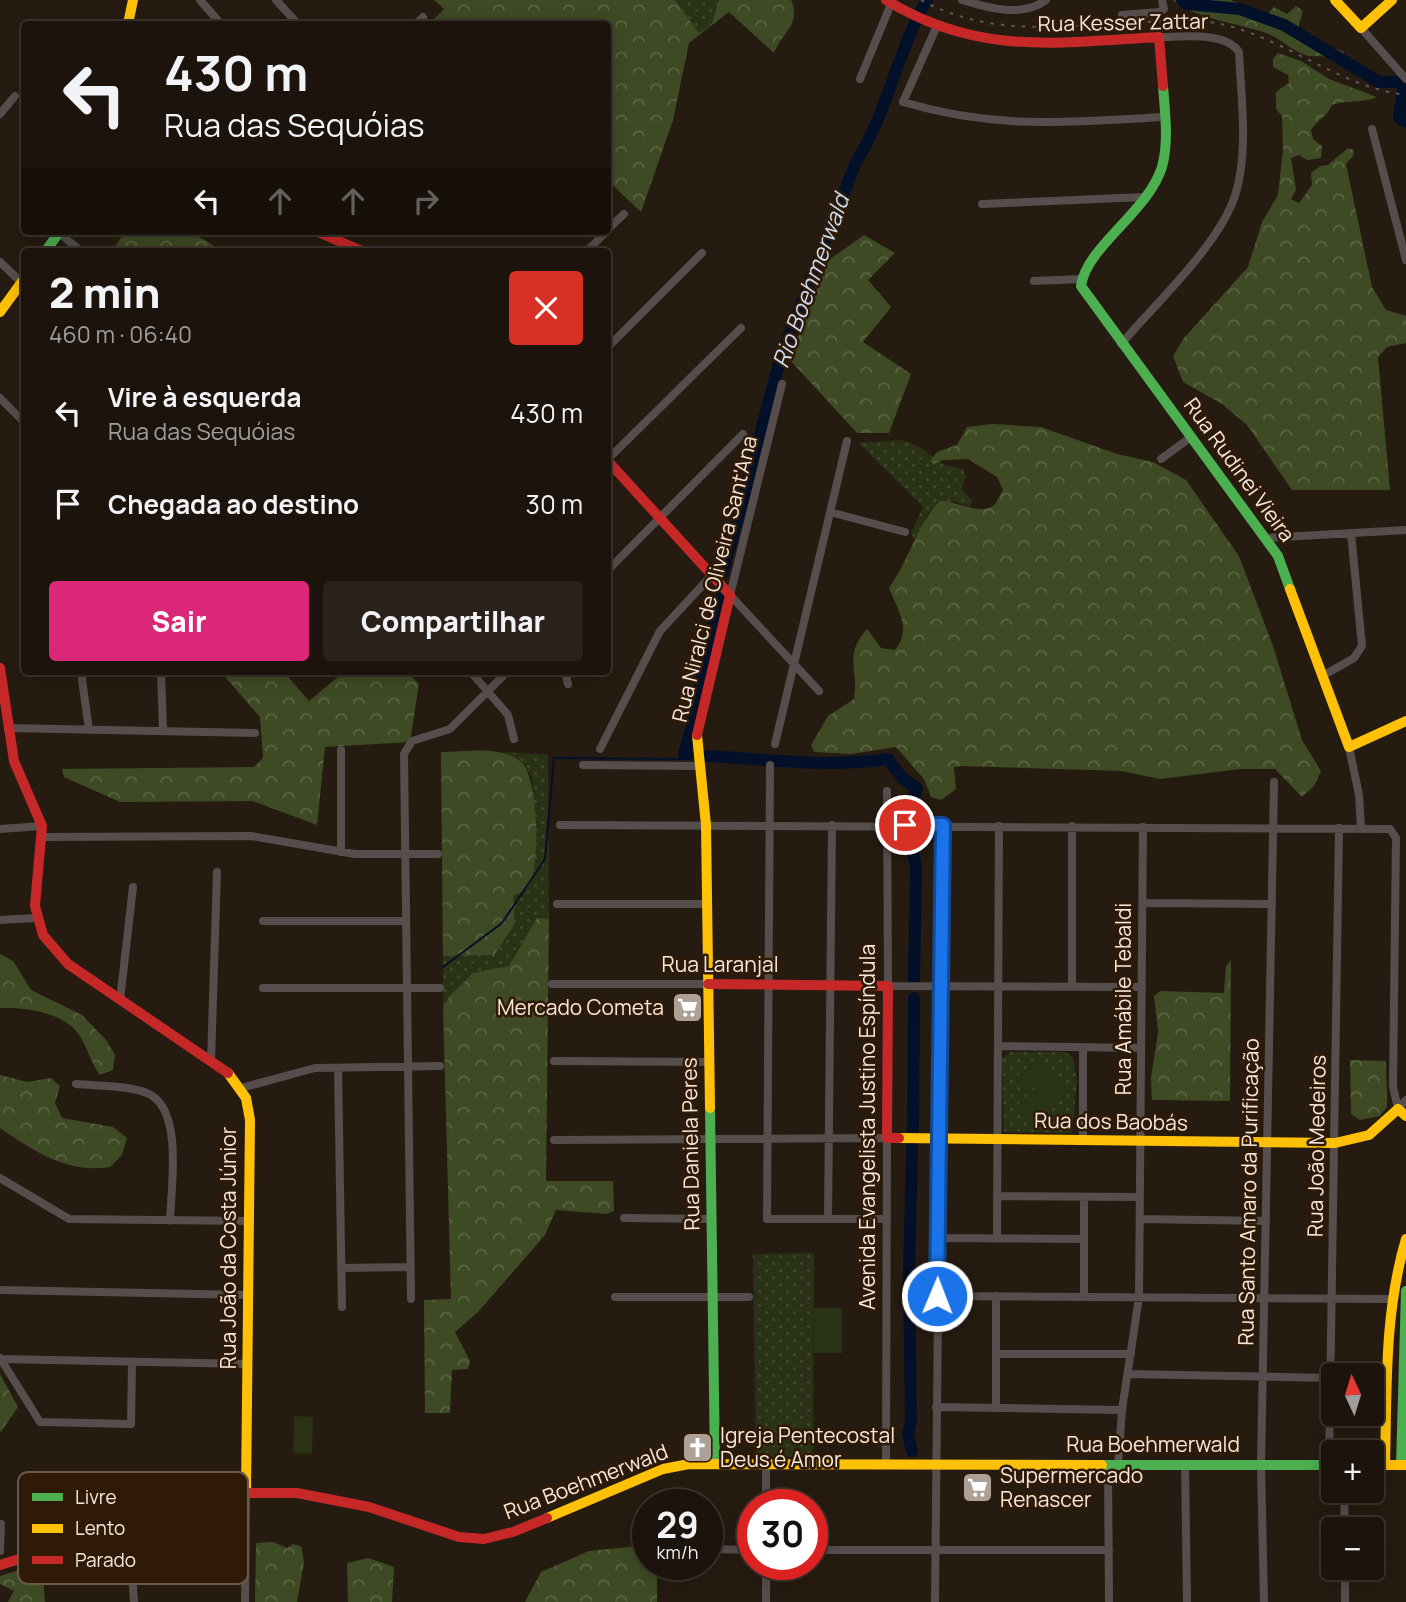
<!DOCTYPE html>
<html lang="pt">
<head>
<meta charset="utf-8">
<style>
	body { margin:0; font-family:Manrope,sans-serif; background:#29211a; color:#f1f3f6; height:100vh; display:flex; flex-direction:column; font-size:26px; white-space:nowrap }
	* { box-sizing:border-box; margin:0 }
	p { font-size:23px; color:#a09e9d }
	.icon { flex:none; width:38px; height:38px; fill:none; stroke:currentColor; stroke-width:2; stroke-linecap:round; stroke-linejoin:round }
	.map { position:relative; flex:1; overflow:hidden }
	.side { position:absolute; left:21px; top:248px; width:590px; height:427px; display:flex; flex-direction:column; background:#1c140c; border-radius:7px; box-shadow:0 4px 18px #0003,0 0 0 2px #3a332d }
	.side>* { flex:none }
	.guide { position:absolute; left:21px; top:21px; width:590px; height:214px; border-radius:7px; box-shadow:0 4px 18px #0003,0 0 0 2px #3a332d; background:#1c140c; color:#f1f3f6; overflow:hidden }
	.needle { width:46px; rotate:356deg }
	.fabs { position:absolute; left:1321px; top:1363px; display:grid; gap:14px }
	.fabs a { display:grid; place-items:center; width:63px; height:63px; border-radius:7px; background:#1c140c; box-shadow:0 4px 18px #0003,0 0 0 2px #3a332d; font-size:35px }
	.speed { position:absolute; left:632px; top:1489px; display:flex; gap:14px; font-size:35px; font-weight:700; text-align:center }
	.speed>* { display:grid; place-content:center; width:91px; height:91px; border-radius:50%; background:#1c140c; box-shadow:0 4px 18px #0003,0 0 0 2px #3a332d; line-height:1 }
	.speed small { font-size:18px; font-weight:400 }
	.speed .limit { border:10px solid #d22; background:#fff; color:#111 }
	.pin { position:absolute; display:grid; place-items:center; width:60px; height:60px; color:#fff; margin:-30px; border:4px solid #fff; border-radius:50%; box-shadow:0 2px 7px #0007 }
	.me { position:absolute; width:77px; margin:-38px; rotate:1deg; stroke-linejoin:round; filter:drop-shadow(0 0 5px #0008) }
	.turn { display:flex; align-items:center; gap:24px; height:147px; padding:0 28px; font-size:32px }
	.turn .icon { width:91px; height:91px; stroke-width:2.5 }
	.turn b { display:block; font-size:49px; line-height:60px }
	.lanes { display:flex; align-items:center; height:66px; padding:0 28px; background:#0003; justify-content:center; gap:35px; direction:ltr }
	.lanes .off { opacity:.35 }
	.round { display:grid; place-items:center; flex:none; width:74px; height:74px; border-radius:7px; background:#29211a }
	.headline { display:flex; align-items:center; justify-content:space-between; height:119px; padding:0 28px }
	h1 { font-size:42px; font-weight:800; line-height:52px }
	.action { display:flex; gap:14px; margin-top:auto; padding:14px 28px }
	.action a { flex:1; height:80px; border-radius:7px; background:#db2777; color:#fff; font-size:28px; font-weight:800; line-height:80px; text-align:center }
	.action a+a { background:#29211a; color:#f1f3f6 }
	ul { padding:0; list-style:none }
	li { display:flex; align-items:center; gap:21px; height:91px; padding:0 28px }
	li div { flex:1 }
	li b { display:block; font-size:26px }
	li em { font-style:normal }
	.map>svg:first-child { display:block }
</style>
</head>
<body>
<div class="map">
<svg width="1406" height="1602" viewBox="0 0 1406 1602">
	<defs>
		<pattern id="grass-dots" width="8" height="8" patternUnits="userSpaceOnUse" patternTransform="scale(1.75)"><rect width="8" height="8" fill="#2a3216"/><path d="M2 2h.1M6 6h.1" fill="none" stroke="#3f462c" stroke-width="1.8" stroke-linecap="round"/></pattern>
		<pattern id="forest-crowns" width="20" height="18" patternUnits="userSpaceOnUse" patternTransform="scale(1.75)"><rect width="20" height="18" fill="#3e4a24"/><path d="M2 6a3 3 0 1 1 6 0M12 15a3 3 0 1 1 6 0" fill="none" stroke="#5a6443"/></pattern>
	</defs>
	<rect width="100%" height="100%" fill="#261b10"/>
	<path fill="url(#grass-dots)" d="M675 0H719L711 26 699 33Z
		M900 440 916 445 945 465 963 469 966 476 961 489 973 501 969 507 954 501 928 513 919 538 914 539 911 533 923 507 859 443Z
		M504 752 548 755 549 919H537L509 966 472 973C462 987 450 992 443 1008V956L494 955 515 924 513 896 535 865 532 777 523 763Z
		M1010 1052H1065L1073 1057 1077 1081 1072 1133 1004 1132 1002 1059Z
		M814 1253 813 1452 811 1457H758L756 1455 753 1254Z"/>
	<path fill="url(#forest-crowns)" d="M434 0H675L699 33 711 26 719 0H791C802 23 782 33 774 53L729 12 689 43 673 120 641 212 607 180V24H429L444 9Z
		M1173 0H1231L1266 16 1274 7 1287 14 1296 6 1303 11 1298 28 1308 36 1315 37 1322 43 1344 52V58L1336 60C1325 55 1320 57 1309 56 1294 53 1284 41 1271 35 1242 23 1193 19 1173 0Z
		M1278 53 1301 61 1329 79 1377 97C1363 104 1347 99 1332 105 1328 116 1317 120 1311 130L1313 139 1322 146 1321 158 1307 160 1299 155 1291 158 1296 190 1291 199 1299 203 1312 185 1311 173 1320 166 1328 165 1348 148 1354 150 1353 156 1346 164 1372 287 1386 310 1406 316V343L1387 347 1378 357 1390 490H1292L1247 425 1222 404 1183 382 1173 356 1184 338 1248 267 1262 222 1278 195 1283 149 1282 116 1276 109V92L1289 83 1288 75 1273 67V59Z
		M125 231C158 231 196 226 220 252H112Z
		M864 235 895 253 868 280 891 307 863 342 911 374 889 433H857L789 359 829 260Z
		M992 424 1041 427 1117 454 1153 462 1186 480 1239 556 1273 646 1302 740 1321 771 1314 786 1302 797 1275 769H1240L1160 779 1122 771 961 766 954 767 956 789 941 800 931 797 924 779 896 747 851 754 814 752 811 745 828 716 854 699C859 668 843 656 867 629L881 648 895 650C912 629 898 611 889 588 908 562 918 523 940 501 955 501 984 516 994 505 998 501 999 495 1003 490L997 477 968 459 943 460 934 464 930 461 937 452 957 445 967 427Z
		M232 672H284L309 701 344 672H407L419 684 410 742 325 747 317 825 253 801 120 802 64 777 62 769 254 767 263 758 260 717 226 678Z
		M441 752C467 752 500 745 521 762 538 774 542 872 527 888 524 891 517 894 513 896L515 924 494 955 443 956Z
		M537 918 549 919 546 1181H613L614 1211 607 1214 556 1210 545 1235 478 1312 455 1332 470 1361 468 1369 452 1370 450 1413H425L424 1300 451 1299 443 1008C450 991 462 987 472 973L509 966Z
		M0 954 13 961 31 990 82 1015 106 1040 115 1055 113 1070 100 1075C91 1063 88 1049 80 1036 64 1012 26 1007 0 1008Z
		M1231 960 1230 1101 1152 1100 1151 1078 1158 1032 1154 996 1160 991 1224 993 1226 966Z
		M1350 1060 1386 1061 1387 1107 1380 1116 1360 1120 1351 1114Z
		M0 1075 27 1082 51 1078 60 1086 55 1103 62 1118 113 1127 127 1138 122 1155 110 1167C67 1174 34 1151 0 1128Z
		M0 1374 18 1407 0 1433Z
		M273 1542 287 1548 293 1544 301 1546 304 1562 297 1602H255L256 1543Z
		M647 1545 648 1564 657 1565V1602H525L541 1572 589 1551Z
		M368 1558 394 1567 392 1602H348L347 1563Z
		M42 1563 45 1602H8L14 1591 0 1584V1576Z"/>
	<path fill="#2a3216" d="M1041 1057 1053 1073 1026 1094 1014 1078Z
		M1055 1075 1069 1093 1033 1121 1019 1103Z
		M814 1308H842V1353H814Z
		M294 1416 313 1417 312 1454 293 1453Z"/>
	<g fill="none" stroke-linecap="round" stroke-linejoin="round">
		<path stroke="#031029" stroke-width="2" d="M1403 88 1406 91
			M443 967 502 923 545 859 554 758 684 759V754"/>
		<path stroke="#031029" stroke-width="12" d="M1182 0 1187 4 1240 9 1284 25 1379 82H1400L1403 88 1399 118 1406 122
			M723 573 781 356 856 162C888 112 897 51 927 0
			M688 754H684L691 730 719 595
			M707 756C767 759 828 768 888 759L902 778 917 788 909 814 907 832 916 865 914 981
			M913 1130 914 998
			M912 1451 908 1434 911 1421 909 1273 912 1148"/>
		<path stroke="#554e4d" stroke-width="8" d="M200 0 221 24
			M276 0 298 24
			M962 0C988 8 1022 18 1046 0
			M1122 15 1159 12 1164 9 1162 0
			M416 24 423 17
			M936 28 903 102C997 130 1067 122 1163 117
			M1361 28 1406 79
			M860 79 891 4
			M0 114 15 96
			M1372 129 1406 260
			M982 204 1145 197
			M607 230 624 214
			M59 233 82 252
			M586 252 607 231
			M0 262 22 283
			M1034 281 1080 279
			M1121 344C1156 303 1218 246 1235 196 1249 151 1241 98 1239 52 1225 31 1182 37 1159 37
			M607 348 702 253
			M782 384 730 595 819 691
			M0 398 24 422
			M1161 459 1191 437
			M607 460 741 328
			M830 512 905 532
			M1267 538 1406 530
			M607 571 743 434
			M81 672 89 730
			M161 672 163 731
			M471 672 508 715 514 739
			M565 672 568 684
			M1324 675 1354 658 1362 646 1351 533
			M8 728 255 733
			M775 744 847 441
			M1349 747 1359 795 1361 828
			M600 749 660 631 712 575
			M583 765 698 766
			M770 765 767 1219H887
			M887 791 888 986 1142 987
			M560 825 1390 829 1396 838 1393 1086 1398 1109
			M0 829 42 826
			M43 837 251 836 355 854H438
			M341 852V750
			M1143 903 1272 904
			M557 904H707
			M0 920 36 918
			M263 921H406
			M552 984H708
			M1072 987V826
			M263 988H440
			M120 1000 133 887
			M998 1046 1141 1048
			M554 1061 709 1062
			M211 1062 217 872
			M338 1068 342 1307
			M76 1084C98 1086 126 1085 147 1093 184 1108 171 1188 170 1221
			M241 1088 315 1068 440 1066
			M1398 1109 1406 1100
			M554 1140 887 1138 886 1463
			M1083 1140V1047
			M0 1178 69 1219 249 1221
			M997 1196 1140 1197
			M1084 1197V1297
			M624 1218 712 1219
			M828 1219 832 825
			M1140 1219 1266 1221
			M937 1238 1084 1239
			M997 1238 999 826
			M341 1268 410 1267
			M0 1290 248 1295
			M937 1296 1389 1299
			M615 1297H749
			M411 1299 404 754 412 741 450 729 507 672
			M996 1354H1131
			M0 1358 40 1422 131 1424 132 1362
			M1 1359 248 1364
			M1128 1374 1330 1378
			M936 1407 1122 1410
			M996 1408V1296
			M1108 1464 1109 1602
			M1118 1464 1122 1410 1139 1297 1143 827
			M1185 1464 1187 1602
			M1329 1465 1339 828
			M1344 1491 1345 1530
			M766 1505V1463
			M128 1511 134 1602
			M707 1549 752 1550
			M812 1550H1109
			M0 1551 1 1524
			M1345 1568V1602
			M245 1602 246 1493
			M766 1602V1564
			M935 1602 943 825
			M1264 1602 1261 1465 1274 782"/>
		<path stroke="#4caf50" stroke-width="10" d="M1163 86C1165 112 1169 142 1162 167 1148 212 1086 247 1081 286L1278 556 1290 589
			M45 252 60 231
			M710 1108 715 1463
			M1102 1465H1334
			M1401 1465 1406 1291"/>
		<path stroke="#ffc107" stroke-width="10" d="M1335 0 1361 28 1392 0
			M128 24 133 0
			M0 312 24 279
			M1290 589 1349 747 1406 721
			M697 735 706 825 710 1108
			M228 1073 246 1098 250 1120 246 1493
			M899 1138 1335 1143 1369 1135 1398 1109 1406 1116
			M1372 1465H1406
			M1385 1465C1387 1388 1384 1313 1406 1239
			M547 1518 663 1469 689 1464 1102 1465"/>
		<path stroke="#c62828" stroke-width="10" d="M886 0C977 56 1057 43 1159 37L1163 86
			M316 231 364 252
			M607 460 730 595 697 735
			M0 668 14 761 42 826 35 906 43 935 68 964 228 1073
			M708 984 888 986 887 1138H899
			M0 1565 88 1538 148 1501 246 1493H297L369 1507 459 1537 484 1539 513 1532 547 1518"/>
		<path stroke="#5f5753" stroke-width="2" stroke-dasharray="3.5 7" stroke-linecap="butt" d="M921 0C993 39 1068 25 1147 22 1170 21 1193 19 1216 23 1283 36 1338 87 1406 95"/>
	</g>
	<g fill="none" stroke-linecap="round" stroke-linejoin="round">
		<defs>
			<path id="route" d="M905 825H943L937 1296"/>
		</defs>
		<use href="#route" stroke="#114b97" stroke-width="18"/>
		<use href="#route" stroke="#1a73e8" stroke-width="12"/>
	</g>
	<defs>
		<symbol id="supermarket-square" viewBox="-11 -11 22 22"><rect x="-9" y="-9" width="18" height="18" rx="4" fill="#ada095" stroke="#2f1a07"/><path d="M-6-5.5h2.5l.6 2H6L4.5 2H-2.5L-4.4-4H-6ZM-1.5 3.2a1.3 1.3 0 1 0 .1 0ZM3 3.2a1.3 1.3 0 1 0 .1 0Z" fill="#fff"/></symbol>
		<symbol id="church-square" viewBox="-11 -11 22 22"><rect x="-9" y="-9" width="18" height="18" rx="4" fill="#ada095" stroke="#2f1a07"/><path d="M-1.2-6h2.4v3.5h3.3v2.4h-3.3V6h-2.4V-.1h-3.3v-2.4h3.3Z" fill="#fff"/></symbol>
	</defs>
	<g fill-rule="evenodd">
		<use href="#supermarket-square" x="670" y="990" width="35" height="35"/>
		<use href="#church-square" x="680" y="1430" width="35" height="35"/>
		<use href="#supermarket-square" x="960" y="1470" width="35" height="35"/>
	</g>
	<g text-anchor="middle" stroke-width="5" stroke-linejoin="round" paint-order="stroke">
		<g font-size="21" fill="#f6e7dc" stroke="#2f1a07">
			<text transform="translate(1123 23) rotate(-1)" y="7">Rua Kesser Zattar</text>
			<text transform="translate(1239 470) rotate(54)" y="7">Rua Rudinei Vieira</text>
			<text transform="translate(715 579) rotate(-76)" y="7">Rua Niralci de Oliveira Sant'Ana</text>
			<text x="720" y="972">Rua Laranjal</text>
			<text transform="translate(1124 999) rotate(-90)" y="7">Rua Amábile Tebaldi</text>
			<text transform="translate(1111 1122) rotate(1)" y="7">Rua dos Baobás</text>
			<text transform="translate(868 1127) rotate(-90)" y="7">Avenida Evangelista Justino Espíndula</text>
			<text transform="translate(691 1144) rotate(-91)" y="7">Rua Daniela Peres</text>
			<text transform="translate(1317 1146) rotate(-89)" y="7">Rua João Medeiros</text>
			<text transform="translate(1249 1192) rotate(-89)" y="7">Rua Santo Amaro da Purificação</text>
			<text transform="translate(229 1248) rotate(-90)" y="7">Rua João da Costa Júnior</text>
			<text x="1153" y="1452">Rua Boehmerwald</text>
			<text transform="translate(586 1482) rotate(-21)" y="7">Rua Boehmerwald</text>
		</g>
		<g font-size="21" fill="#f6e7dc" stroke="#2f1a07" text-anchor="start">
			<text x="664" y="1015" text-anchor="end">Mercado Cometa</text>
			<text x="720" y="1443">Igreja Pentecostal<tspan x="720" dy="24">Deus é Amor</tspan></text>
			<text x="1000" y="1483">Supermercado<tspan x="1000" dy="24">Renascer</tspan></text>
		</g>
		<g font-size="23" font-style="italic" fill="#caddf5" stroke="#2f1a07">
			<text transform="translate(811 281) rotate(-70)" y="8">Rio Boehmerwald</text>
		</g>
	</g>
	<rect x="18" y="1472" width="230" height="112" rx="10" fill="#2f1a07" stroke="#6b5847" stroke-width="2"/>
	<rect x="32" y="1493" width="31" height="8" fill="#4caf50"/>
	<rect x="32" y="1524" width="31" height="9" fill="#ffc107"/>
	<rect x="32" y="1556" width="31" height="8" fill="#c62828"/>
	<g font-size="19" fill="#f6e7dc">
		<text x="75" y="1504">Livre</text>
		<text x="75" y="1535">Lento</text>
		<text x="75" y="1567">Parado</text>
	</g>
</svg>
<div class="fabs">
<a><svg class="needle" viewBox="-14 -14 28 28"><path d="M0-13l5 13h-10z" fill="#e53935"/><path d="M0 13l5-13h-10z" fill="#a09e9d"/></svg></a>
<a>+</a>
<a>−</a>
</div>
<div class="speed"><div>29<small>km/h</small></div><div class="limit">30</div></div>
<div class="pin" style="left:905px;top:825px;background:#d93025"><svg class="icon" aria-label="arrive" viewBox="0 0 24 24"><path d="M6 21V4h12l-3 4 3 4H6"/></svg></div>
<svg class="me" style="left:937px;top:1296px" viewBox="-20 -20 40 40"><circle r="17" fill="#1a73e8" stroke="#fff" stroke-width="3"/><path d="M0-11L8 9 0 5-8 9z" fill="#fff"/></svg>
<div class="guide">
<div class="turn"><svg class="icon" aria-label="left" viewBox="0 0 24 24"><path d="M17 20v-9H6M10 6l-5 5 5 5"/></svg><div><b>430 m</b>Rua das Sequóias</div></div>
<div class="lanes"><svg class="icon" aria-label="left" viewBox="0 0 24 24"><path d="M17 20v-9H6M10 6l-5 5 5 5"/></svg><svg class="icon off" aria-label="ahead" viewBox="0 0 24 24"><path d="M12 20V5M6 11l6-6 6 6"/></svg><svg class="icon off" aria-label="ahead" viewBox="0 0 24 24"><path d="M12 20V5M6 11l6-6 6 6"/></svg><svg class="icon off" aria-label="right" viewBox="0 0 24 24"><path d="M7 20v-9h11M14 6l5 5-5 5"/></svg></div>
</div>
<section class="side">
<div class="headline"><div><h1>2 min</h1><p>460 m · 06:40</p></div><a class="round" style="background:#d93025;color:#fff"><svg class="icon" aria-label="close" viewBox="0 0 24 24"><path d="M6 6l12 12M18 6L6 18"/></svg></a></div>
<ul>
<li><svg class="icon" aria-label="left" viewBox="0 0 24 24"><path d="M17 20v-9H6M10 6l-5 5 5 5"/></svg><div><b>Vire à esquerda</b><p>Rua das Sequóias</p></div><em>430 m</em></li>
<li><svg class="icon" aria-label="arrive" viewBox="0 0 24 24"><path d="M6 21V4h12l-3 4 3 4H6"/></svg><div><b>Chegada ao destino</b></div><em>30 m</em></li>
</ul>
<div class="action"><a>Sair</a><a>Compartilhar</a></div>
</section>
</div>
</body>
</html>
